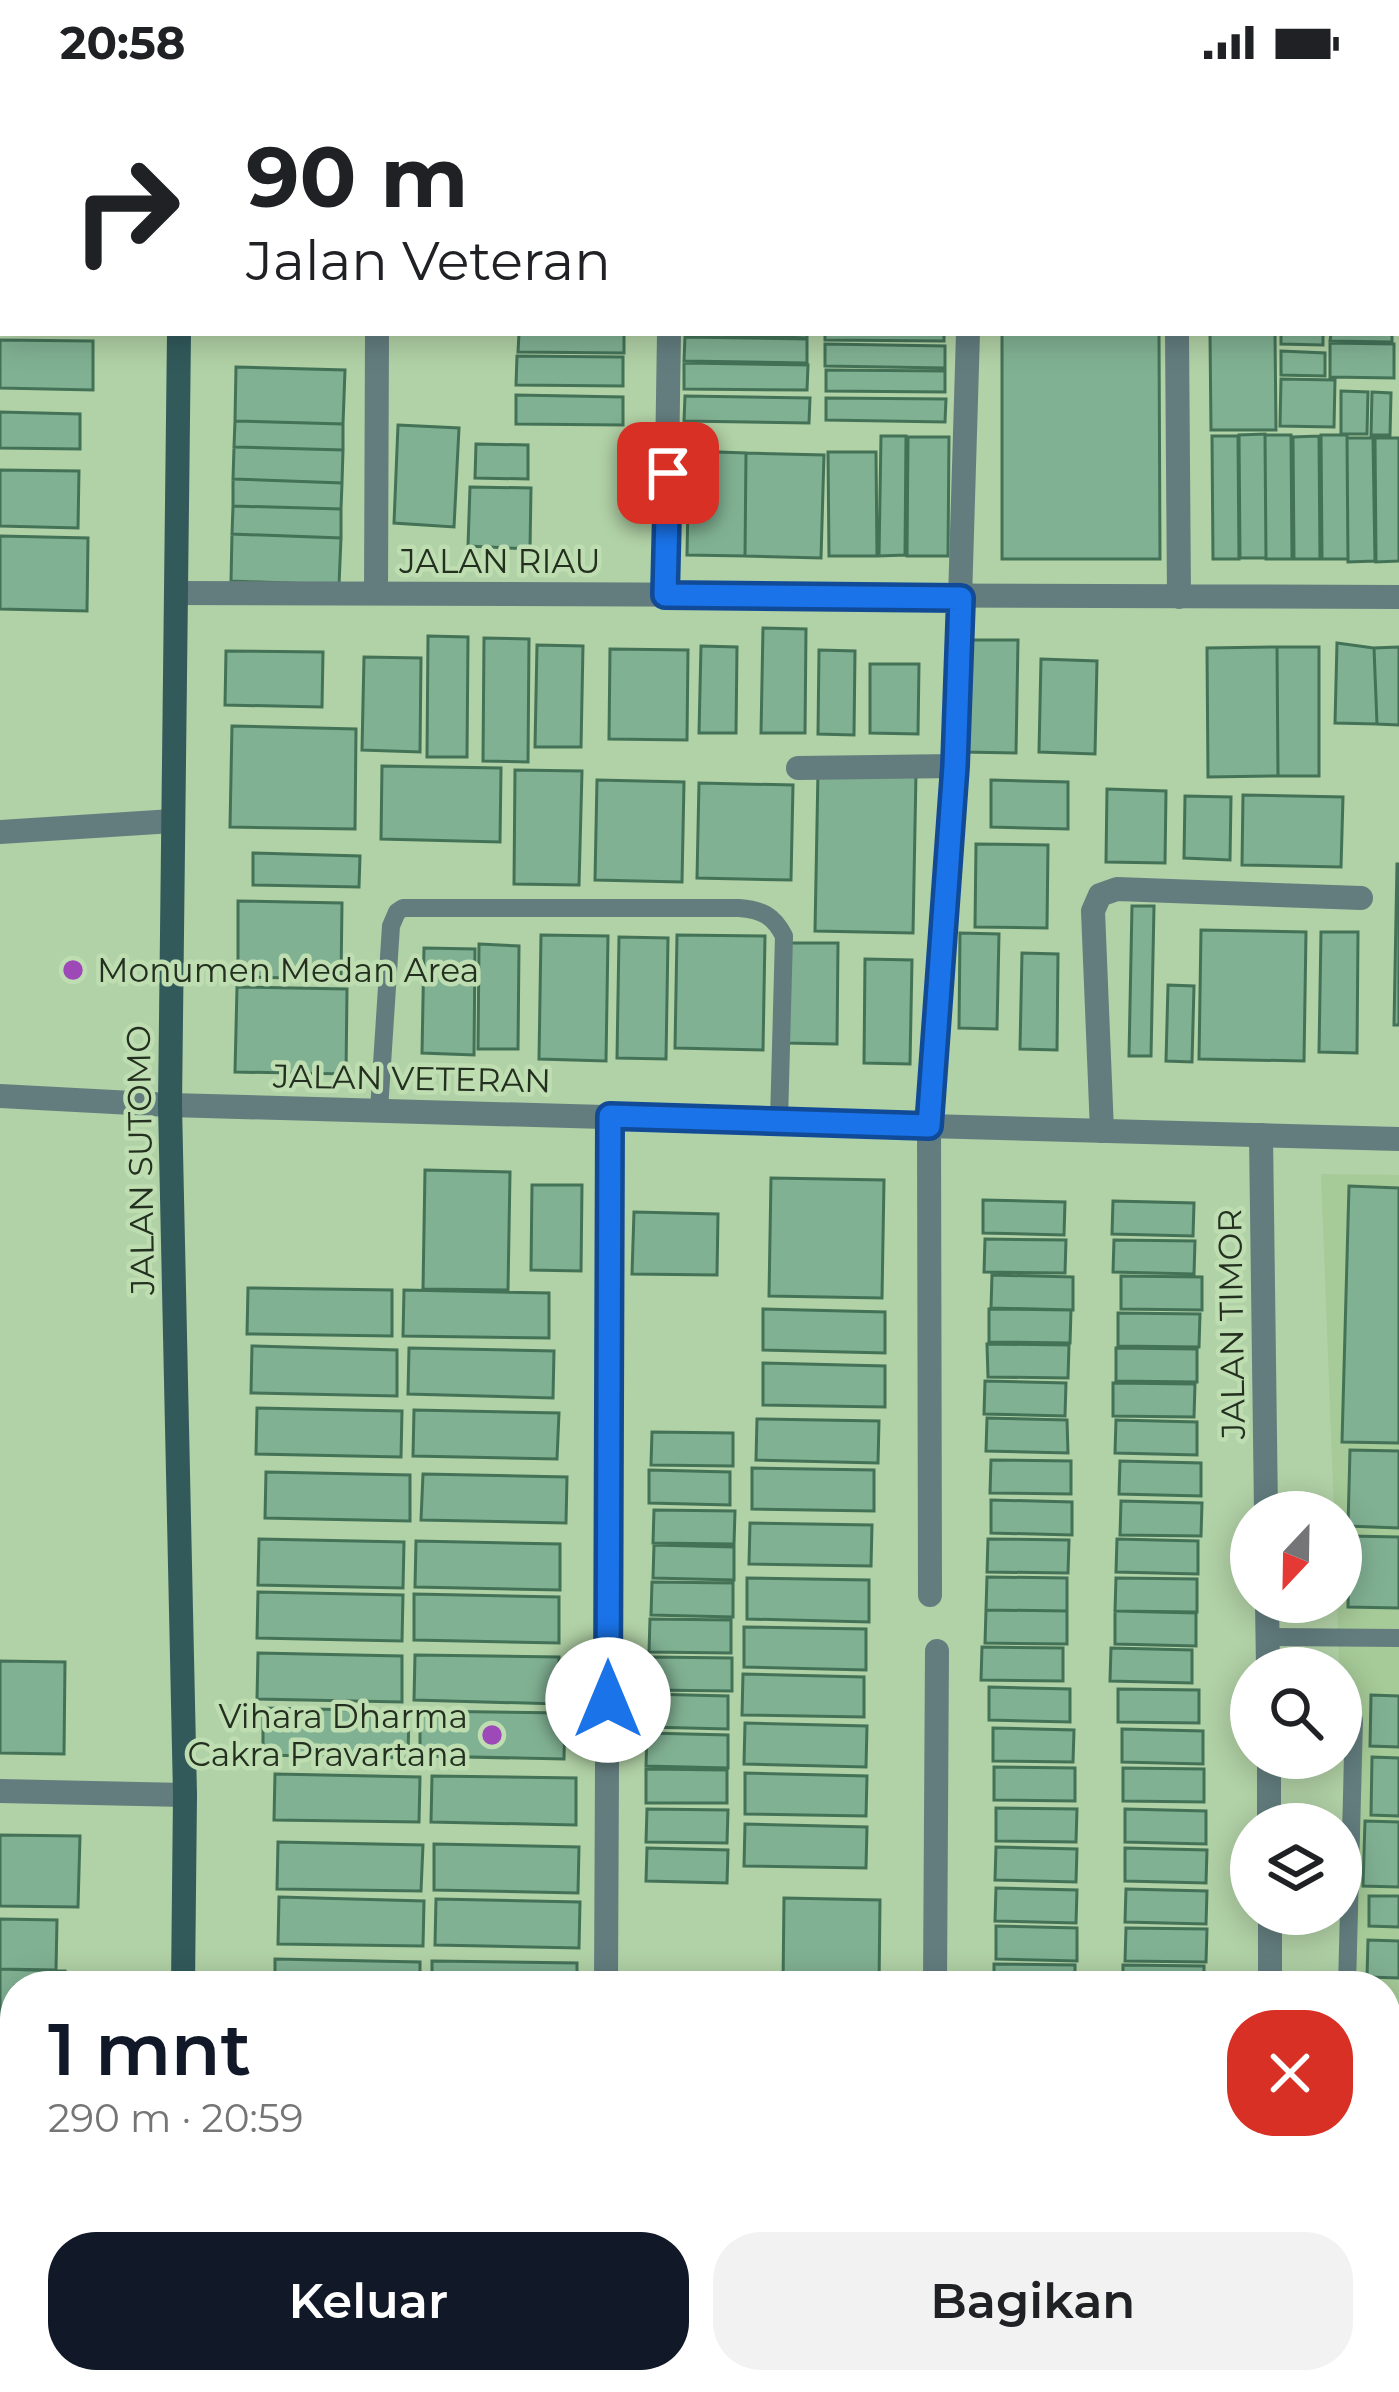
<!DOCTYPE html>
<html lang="id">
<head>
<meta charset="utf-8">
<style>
	body { margin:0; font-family:Montserrat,sans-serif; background:#f2f2f2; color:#202124; height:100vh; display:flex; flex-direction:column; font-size:45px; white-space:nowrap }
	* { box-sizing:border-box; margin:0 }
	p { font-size:39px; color:#757577 }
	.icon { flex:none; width:66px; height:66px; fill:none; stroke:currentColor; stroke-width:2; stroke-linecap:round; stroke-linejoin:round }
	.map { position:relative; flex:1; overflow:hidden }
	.drawer { position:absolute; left:0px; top:1887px; width:1401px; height:423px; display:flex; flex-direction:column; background:#fff; border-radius:48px 48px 0 0; box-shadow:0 6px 30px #0003 }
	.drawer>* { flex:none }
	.guide { position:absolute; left:0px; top:0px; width:1401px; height:252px; box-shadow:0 6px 30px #0003; background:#fff; color:#202124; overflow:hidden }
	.needle { width:78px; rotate:202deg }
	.fabs { position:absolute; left:1230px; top:1407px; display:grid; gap:24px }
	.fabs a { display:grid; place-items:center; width:132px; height:132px; border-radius:50%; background:#fff; box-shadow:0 6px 30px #0003; font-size:60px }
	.pin { position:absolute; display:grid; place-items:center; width:102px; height:102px; color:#fff; margin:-51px; border-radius:24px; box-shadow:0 6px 18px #0006 }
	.me { position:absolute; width:132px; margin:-66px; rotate:0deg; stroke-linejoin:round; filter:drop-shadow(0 0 9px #0008) }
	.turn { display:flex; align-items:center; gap:42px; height:252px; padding:0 48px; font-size:54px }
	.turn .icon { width:156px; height:156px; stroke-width:2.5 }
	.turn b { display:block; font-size:84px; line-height:102px }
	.round { display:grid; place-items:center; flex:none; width:126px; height:126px; border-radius:48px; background:#f2f2f2 }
	.overview { display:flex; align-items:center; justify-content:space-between; height:204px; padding:0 48px }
	h1 { font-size:72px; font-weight:600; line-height:90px; color:#111827 }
	.cta { display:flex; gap:24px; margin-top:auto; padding:24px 48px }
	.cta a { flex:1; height:138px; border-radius:48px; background:#111827; color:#fff; font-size:48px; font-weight:600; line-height:138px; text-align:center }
	.cta a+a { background:#f2f2f2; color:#202124 }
	.status { display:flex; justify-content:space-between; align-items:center; height:84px; padding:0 60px; background:#fff; direction:ltr }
	.status svg { height:33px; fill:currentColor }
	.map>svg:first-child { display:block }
</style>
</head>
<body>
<div class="status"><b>20:58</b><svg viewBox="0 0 49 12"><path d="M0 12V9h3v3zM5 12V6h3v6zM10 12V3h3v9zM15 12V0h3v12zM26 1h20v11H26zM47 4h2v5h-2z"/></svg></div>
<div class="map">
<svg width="1399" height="2308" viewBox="0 0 1399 2308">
	<rect width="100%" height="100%" fill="#b1d1a6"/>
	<path fill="#a6ca98" d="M1321 1090 1399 1091V2308H1343L1344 2295H1386V1902H1351L1337 1518H1341V1428H1334Z"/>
	<path fill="#81b193" stroke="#437257" stroke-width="3" d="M231 0H366V3H231Z
		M1001 0H1159V3H1001Z
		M519 249H624V269L518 268Z
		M685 249H807V254Z
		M825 249H944V257L825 256Z
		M1002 249H1159L1160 475H1002Z
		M1210 249H1275L1276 346H1211Z
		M1281 249H1323V261L1281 260Z
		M1331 249H1392V258L1330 257Z
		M685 253 807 255V279L684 277Z
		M0 256 93 257V306L0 304Z
		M1330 259 1394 260V294L1330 293Z
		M825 260 945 262V284L825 282Z
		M1281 267 1325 269V292L1281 291Z
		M517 272 623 273V302L516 301Z
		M684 279 808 281 807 306 684 305Z
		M236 283 345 286 343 340 235 337Z
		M826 286 945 287V308L826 307Z
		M1281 295 1335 296 1334 343 1280 342Z
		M1341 307 1368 308 1367 350H1341Z
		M1372 308 1391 309 1390 351H1371Z
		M516 311 623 313V341L516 340Z
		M685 312 810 314 809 339 684 337Z
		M826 314 946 315 945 338 826 336Z
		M0 328 80 330V365L0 364Z
		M235 337 343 340V366L234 363Z
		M398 341 459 344 454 443 394 439Z
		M1265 350 1266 474H1240L1239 351Z
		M1265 351H1291L1292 475H1266Z
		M1321 351H1347L1348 475H1322Z
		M881 352H906L905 471 879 472Z
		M1212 352H1238L1239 475H1213Z
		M1319 352 1320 475H1294L1293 353Z
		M908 353H949L948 472H907Z
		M1347 354H1373L1375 477 1348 478Z
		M1375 354H1399V477L1376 478Z
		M476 360 528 361V395L475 394Z
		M234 363 343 366 342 399 233 395Z
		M689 367 746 369 745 472 687 471Z
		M828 368H876L877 472H829Z
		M746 369 824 371 821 474 745 472Z
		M0 386 79 387 78 444 0 442Z
		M233 395 342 399 341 425 233 422Z
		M470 403 531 404 530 465 468 462Z
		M233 422 341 425V454L232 450Z
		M232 450 341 454 339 501 231 497Z
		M0 452 88 454 87 527 0 525Z
		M763 544 806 545 805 649H761Z
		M428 552 468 553 467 673H427Z
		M484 554 529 555 528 678 483 677Z
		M964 556H1018L1016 669 963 668Z
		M1337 559 1374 564 1377 640 1335 639Z
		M537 561 583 562 581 663H535Z
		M701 562 737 563 736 649H699Z
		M1277 563 1278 692 1208 693 1207 564Z
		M1277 563H1319V692H1278Z
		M1399 563V641L1377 640 1374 564Z
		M610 565 688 566 687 656 609 655Z
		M819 566 855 567 854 651 818 650Z
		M226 567 323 568 322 623 225 621Z
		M364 573 421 574 420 668 362 666Z
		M1041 575 1097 577 1095 670 1039 668Z
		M870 580H919L918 650 870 649Z
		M232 642 356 645 355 745 230 743Z
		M382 682 501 684 500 758 381 755Z
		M515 686 582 687 579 801 514 800Z
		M818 687 916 689 913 849 815 847Z
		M597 696 684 698 682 798 595 796Z
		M991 696 1068 698V745L991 743Z
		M699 699 793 701 791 796 697 794Z
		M1107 705 1166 707 1165 779 1106 778Z
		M1243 711 1343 713 1341 783 1242 781Z
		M1185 712 1231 713 1230 776 1184 774Z
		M976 760 1048 761 1047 844 975 843Z
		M253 769 360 772 359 803 253 801Z
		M1397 780H1399V941H1394Z
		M238 817 342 819 341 895 238 893Z
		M1132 822H1154L1151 972H1129Z
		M1201 846 1306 848 1304 977 1199 975Z
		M1321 848H1358L1357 969 1319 968Z
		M960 849 999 850 997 945 959 944Z
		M541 851 608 852 606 977 539 975Z
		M677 851 765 852 763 966 675 964Z
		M619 853 668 854 666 975 617 974Z
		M786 859H838L837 960 785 959Z
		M479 860 519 862 518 965H478Z
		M424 864 475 865 474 971 422 969Z
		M1022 869 1058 870 1057 966 1020 965Z
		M865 875 912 876 910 980 864 979Z
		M1168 901 1194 902 1192 978 1166 977Z
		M237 903 347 905 346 990 235 988Z
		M425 1086 510 1088 508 1206 423 1205Z
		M771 1094 884 1096 882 1214 769 1212Z
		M532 1101H582L581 1187 531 1186Z
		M1349 1102 1399 1104V1359L1342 1358Z
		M983 1116 1065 1118 1064 1151 983 1149Z
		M1113 1117 1194 1119 1193 1152 1112 1150Z
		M634 1128 718 1130 717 1191 632 1190Z
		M985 1155 1066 1156 1065 1189 984 1188Z
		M1114 1156 1195 1157 1194 1190 1113 1188Z
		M992 1191 1073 1193V1226L991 1224Z
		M1121 1192 1202 1193V1226L1121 1225Z
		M248 1204 392 1206V1252L247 1250Z
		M404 1206 549 1209V1254L403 1252Z
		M763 1225 885 1228V1269L763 1266Z
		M989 1225 1071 1226 1070 1259 989 1258Z
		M1118 1229 1200 1230 1199 1263 1118 1262Z
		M987 1260 1069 1261 1068 1294 988 1293Z
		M252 1262 397 1266V1312L251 1309Z
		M409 1264 554 1267 553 1314 408 1310Z
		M1116 1264 1197 1265V1298L1116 1297Z
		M763 1279 885 1282V1323L763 1321Z
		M985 1297 1066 1299 1065 1332 984 1330Z
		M1113 1299 1195 1300 1194 1333 1113 1332Z
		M257 1324 402 1327 401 1373 256 1370Z
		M414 1326 559 1329 557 1375 413 1372Z
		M987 1334 1067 1336 1068 1369 986 1367Z
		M757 1335 879 1337 878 1379 756 1376Z
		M1116 1336 1197 1338V1371L1115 1369Z
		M652 1348 733 1349V1382L651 1381Z
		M1350 1366 1399 1367V1444L1348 1442Z
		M991 1376 1071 1377V1410L990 1409Z
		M1120 1377 1201 1379V1412L1119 1410Z
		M752 1384 874 1386V1427L752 1425Z
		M649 1386 730 1388V1421L649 1419Z
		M266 1388 410 1391V1437L265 1434Z
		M423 1390 567 1393 566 1439 421 1436Z
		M991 1416 1072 1418V1451L991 1449Z
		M1121 1417 1202 1419 1201 1452 1120 1451Z
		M654 1426 735 1427 734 1460 653 1459Z
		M750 1439 872 1441 871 1482 749 1480Z
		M1349 1452 1399 1453V1524L1348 1523Z
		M259 1455 404 1458 403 1504 258 1501Z
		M988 1455 1069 1456 1068 1489 987 1488Z
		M1117 1455 1198 1457V1490L1116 1488Z
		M416 1457 560 1460V1506L415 1503Z
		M654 1461 734 1463V1496L653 1494Z
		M987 1493 1067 1494V1527L986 1526Z
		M747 1494 869 1496V1538L747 1535Z
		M1116 1494 1197 1495V1528L1115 1527Z
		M652 1498 733 1499V1533L651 1531Z
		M258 1508 403 1511 402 1557 257 1554Z
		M414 1510 559 1513V1559L414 1556Z
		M986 1526 1067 1527V1560L985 1559Z
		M1115 1527 1196 1529V1562L1115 1560Z
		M650 1535 731 1536V1569L649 1568Z
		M744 1543 866 1545V1586L744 1583Z
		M982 1563 1063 1564V1597L981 1596Z
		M1111 1564 1192 1566V1599L1110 1597Z
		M258 1569 402 1572V1618L257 1615Z
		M415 1571 559 1573V1620L414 1616Z
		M651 1573 732 1574V1607L651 1606Z
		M0 1577 65 1578 64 1670 0 1669Z
		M743 1590 864 1593V1633L742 1631Z
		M989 1603 1070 1605V1638L989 1636Z
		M1118 1605 1199 1606V1639L1118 1638Z
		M647 1610 728 1612V1645L647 1643Z
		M1371 1611 1399 1612V1663L1370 1662Z
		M263 1624 409 1627 408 1674 263 1671Z
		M420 1627 565 1629 564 1675 420 1672Z
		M745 1639 867 1642 866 1683 744 1680Z
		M993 1644 1074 1646 1073 1678 993 1677Z
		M1122 1645 1203 1647V1680L1122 1678Z
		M647 1649 728 1651V1684L646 1682Z
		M1372 1673 1399 1674V1732L1371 1731Z
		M994 1683 1075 1684V1717L994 1716Z
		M1123 1684 1204 1685V1718L1123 1717Z
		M646 1685 727 1686V1719H646Z
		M745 1689 867 1692 866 1732 745 1730Z
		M275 1690 420 1693 419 1738 274 1736Z
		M432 1692 576 1694V1741L431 1738Z
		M996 1724 1077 1725 1076 1758 996 1757Z
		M647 1725 728 1726 727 1759 646 1758Z
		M1125 1725 1206 1727V1760L1125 1758Z
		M1365 1737 1399 1738V1803L1363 1802Z
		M745 1740 867 1743 866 1784 744 1782Z
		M0 1751 80 1752 78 1823 0 1822Z
		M278 1758 423 1761 421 1807 277 1805Z
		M434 1760 579 1763 578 1809 434 1806Z
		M996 1763 1077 1765 1076 1798 995 1796Z
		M647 1764 728 1766 727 1799 646 1797Z
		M1125 1764 1207 1766 1206 1799 1125 1797Z
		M996 1804 1077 1806 1076 1839 995 1837Z
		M1126 1805 1207 1807 1206 1840 1125 1838Z
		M1369 1812H1399V1843L1369 1842Z
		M279 1813 424 1817 423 1862 278 1860Z
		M784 1814 880 1816 879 1902H783Z
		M436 1815 580 1818 579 1864 435 1861Z
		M0 1835 57 1836 56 1886 0 1885Z
		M996 1842 1077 1844V1877L996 1875Z
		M1126 1844 1207 1845 1206 1878 1125 1877Z
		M1368 1856 1399 1857V1894L1367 1893Z
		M275 1875 420 1878V1902H275Z
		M432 1877 577 1879V1902H432Z
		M994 1880 1075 1881V1902H994Z
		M1123 1881 1204 1882V1902H1123Z
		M0 1885 65 1887V1902H15V1932L0 1931Z
		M1386 1935H1399V1999L1386 1998Z
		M1386 2007 1399 2008V2045L1386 2044Z
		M0 2057 15 2058V2156H0Z
		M1386 2088H1399V2117L1386 2116Z
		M1386 2126 1399 2127V2160L1386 2159Z
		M1386 2172H1399V2217H1386Z
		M0 2214H15V2258H0Z
		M1386 2230H1399V2263H1386Z
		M1386 2280H1399V2308H1361V2295H1386Z
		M264 2295H409L408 2308H264Z
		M421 2295H566L565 2308H420Z
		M762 2295H884L883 2308H761Z
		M998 2295H1079V2308H998Z
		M1128 2295H1209V2308H1128Z
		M667 2301 749 2303V2308H667Z"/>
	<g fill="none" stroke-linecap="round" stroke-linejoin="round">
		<path stroke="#637d7e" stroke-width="18" d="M379 1026 391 842 397 828 403 824H739C762 826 773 831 784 852L779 1037
			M1268 1553 1399 1554
			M1341 1623 1354 1636 1347 1902
			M1336 2308V2295"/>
		<path stroke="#637d7e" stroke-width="24" d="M966 0V3
			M1176 0V3
			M381 3V0
			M670 3V0
			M1177 249 1179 513
			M176 509 1399 513
			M376 509 377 249
			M665 511 669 249
			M798 684 955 682
			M0 748 173 737
			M1102 1047 1093 827 1100 811 1117 805 1361 814
			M1261 1051 1266 1428
			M930 1511 929 1042 955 682 968 249
			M1267 1518 1268 1584
			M1269 1674V1740
			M0 1707 185 1711
			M1270 1830V1902
			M606 1902 610 1032
			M935 1902 937 1567
			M0 2009H15
			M1273 2295V2308
			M604 2308V2295
			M933 2308V2295"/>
		<path stroke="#637d7e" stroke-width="24" d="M0 1012 170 1021 1399 1055"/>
		<path stroke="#325a5b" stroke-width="24" d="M183 3V0
			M179 249 170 1021 185 1711 183 1902
			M177 2308V2295"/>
	</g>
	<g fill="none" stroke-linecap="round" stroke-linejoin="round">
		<defs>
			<path id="route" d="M608 1616 610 1032 929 1042 955 682 961 514 665 511 668 389"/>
		</defs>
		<use href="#route" stroke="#114b97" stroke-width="30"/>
		<use href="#route" stroke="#1a73e8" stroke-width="21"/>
	</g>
	<g fill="#9d49b8" stroke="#bedeb2" stroke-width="4.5">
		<circle cx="73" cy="886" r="12"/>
		<circle cx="492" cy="1651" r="12"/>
	</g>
	<g text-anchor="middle" stroke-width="9" stroke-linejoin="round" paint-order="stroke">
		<g font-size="33" fill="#24301f" stroke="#bedeb2">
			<text x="500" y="489">JALAN RIAU</text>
			<text transform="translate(412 994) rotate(1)" y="12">JALAN VETERAN</text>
			<text transform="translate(140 1076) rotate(-91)" y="12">JALAN SUTOMO</text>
			<text transform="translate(1231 1240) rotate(-91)" y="12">JALAN TIMOR</text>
		</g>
		<g font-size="33" fill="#24301f" stroke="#bedeb2" text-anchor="start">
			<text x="97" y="898">Monumen Medan Area</text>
			<text x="468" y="1644" text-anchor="end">Vihara Dharma<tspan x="468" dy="38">Cakra Pravartana</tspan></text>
		</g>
	</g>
</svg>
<div class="fabs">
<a><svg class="needle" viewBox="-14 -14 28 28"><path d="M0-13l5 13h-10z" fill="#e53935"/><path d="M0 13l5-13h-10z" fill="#757577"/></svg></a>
<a><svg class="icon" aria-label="search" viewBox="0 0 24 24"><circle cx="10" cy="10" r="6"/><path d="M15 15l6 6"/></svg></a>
<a><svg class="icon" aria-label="layers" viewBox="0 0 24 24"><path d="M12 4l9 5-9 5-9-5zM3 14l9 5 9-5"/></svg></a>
</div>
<div class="pin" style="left:668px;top:389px;background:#d93025"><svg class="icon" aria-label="arrive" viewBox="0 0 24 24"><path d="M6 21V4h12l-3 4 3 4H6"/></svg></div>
<svg class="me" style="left:608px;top:1616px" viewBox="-20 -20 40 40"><circle r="19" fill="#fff"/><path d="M0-13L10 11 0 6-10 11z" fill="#1a73e8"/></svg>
<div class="guide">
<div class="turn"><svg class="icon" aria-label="right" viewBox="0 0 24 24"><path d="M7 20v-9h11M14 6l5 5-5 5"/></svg><div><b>90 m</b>Jalan Veteran</div></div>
</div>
<section class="drawer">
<div class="overview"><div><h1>1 mnt</h1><p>290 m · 20:59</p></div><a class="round" style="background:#d93025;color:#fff"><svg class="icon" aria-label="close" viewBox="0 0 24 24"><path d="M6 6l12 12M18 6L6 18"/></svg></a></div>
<div class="cta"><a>Keluar</a><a>Bagikan</a></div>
</section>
</div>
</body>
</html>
